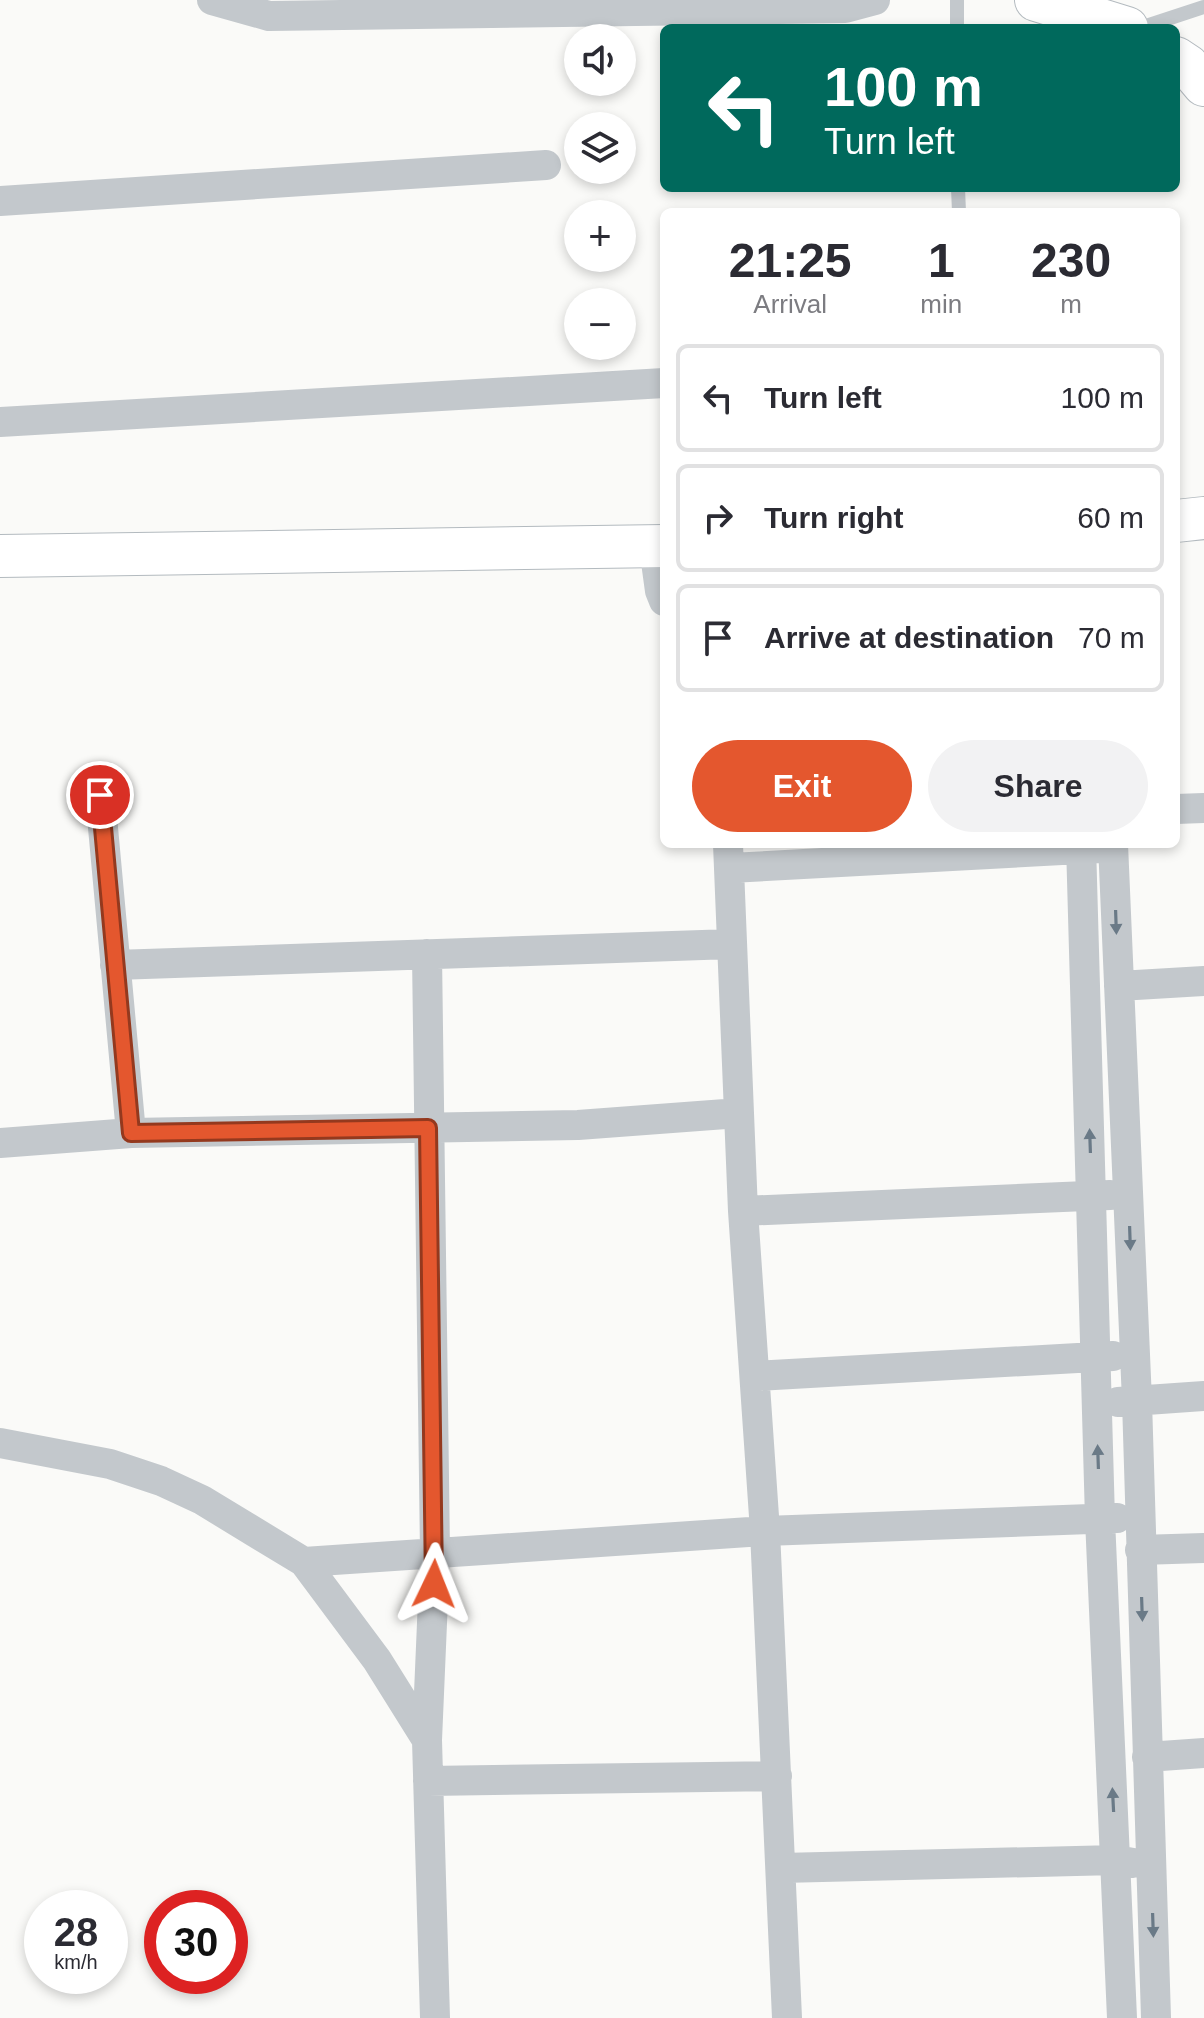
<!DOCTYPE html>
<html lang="en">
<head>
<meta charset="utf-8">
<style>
	body { margin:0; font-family:Arial,sans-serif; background:#f2f2f3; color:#2b2b33; height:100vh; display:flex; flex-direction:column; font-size:30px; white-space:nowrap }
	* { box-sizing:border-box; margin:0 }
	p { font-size:26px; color:#7c7c81 }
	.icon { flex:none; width:44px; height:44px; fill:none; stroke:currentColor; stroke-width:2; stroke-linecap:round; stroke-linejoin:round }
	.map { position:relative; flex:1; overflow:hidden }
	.sheet { position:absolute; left:660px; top:208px; width:520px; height:640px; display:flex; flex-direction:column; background:#fff; border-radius:12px; box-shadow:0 4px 12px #0003 }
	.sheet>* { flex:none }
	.hud { position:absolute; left:660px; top:24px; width:520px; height:168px; border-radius:12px; box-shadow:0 4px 12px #0003; background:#00695c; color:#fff; overflow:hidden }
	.controls { position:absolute; left:564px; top:24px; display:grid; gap:16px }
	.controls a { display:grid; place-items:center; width:72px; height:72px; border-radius:50%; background:#fff; box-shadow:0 4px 12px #0003; font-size:40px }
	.speed { position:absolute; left:24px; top:1890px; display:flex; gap:16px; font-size:40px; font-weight:700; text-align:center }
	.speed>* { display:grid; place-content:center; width:104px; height:104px; border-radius:50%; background:#fff; box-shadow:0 4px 12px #0003; line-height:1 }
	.speed small { font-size:20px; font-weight:400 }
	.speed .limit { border:12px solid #d22; background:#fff; color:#111 }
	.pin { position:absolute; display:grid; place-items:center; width:68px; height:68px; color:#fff; margin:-34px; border:4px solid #fff; border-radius:50%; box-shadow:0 2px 8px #0007 }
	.me { position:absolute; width:88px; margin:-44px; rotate:2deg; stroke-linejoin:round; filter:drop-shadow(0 0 6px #0008) }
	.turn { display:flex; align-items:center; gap:28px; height:168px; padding:0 32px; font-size:36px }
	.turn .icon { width:104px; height:104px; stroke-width:2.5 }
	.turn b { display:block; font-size:56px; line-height:68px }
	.eta { display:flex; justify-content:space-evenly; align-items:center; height:136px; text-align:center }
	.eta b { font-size:48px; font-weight:700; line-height:56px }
	.cta { display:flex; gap:16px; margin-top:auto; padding:16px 32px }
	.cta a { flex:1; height:92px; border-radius:48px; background:#e4572e; color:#fff; font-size:32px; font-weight:700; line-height:92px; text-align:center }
	.cta a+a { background:#f2f2f3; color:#2b2b33 }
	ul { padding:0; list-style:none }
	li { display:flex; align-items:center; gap:24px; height:108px; margin:0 16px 12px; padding:0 16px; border:4px solid #e1e1e2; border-radius:12px }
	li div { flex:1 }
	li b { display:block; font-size:30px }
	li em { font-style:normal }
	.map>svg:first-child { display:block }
</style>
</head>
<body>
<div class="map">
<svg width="1204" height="2018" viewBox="0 0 1204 2018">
	<rect width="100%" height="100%" fill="#fafaf8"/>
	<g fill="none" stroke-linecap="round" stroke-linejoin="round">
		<defs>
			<path id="secondary" d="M1036 0 1127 28
				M1176 58 1188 66 1204 85
				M1176 521 1204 518
				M0 556 664 546"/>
		</defs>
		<use href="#secondary" stroke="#b3babf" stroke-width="44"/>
		<path stroke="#c3c8cc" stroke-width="14" d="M957 0V28
			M1140 28 1204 7
			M958 188 959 212"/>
		<path stroke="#c3c8cc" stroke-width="30" d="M212 0 269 16 845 8 875 0
			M0 201 546 165
			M0 422 664 383
			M654 547 660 591 664 601
			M100 795 131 1133
			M1176 809 1204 808
			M728 844 743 1211 765 1531 787 2018
			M1081 844 1100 1519 1122 2018
			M1113 844 1137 1401 1156 2018
			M730 868 1099 848
			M427 954 435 1553 427 1740 435 2018
			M115 965 732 944
			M1119 986 1204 981
			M0 1143 131 1133 578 1125 739 1113
			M743 1211 1110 1195
			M755 1376 1113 1356
			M1118 1402 1204 1396
			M0 1443 110 1464 161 1481 202 1500 304 1562 377 1660 427 1740
			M1140 1550 1204 1548
			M304 1562 765 1531 1117 1518
			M1147 1757 1204 1753
			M428 1781 777 1776
			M781 1868 1116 1860 1133 1863"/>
		<use href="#secondary" stroke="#fff" stroke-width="42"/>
	</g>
	<defs><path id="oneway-solid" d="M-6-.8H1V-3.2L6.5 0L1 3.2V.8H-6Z" transform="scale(2)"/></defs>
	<g fill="#6a7a87">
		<use href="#oneway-solid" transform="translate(1116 922) rotate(88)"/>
		<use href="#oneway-solid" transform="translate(1090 1141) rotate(-92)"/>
		<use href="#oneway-solid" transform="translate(1130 1238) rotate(88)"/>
		<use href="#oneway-solid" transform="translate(1098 1457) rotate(-92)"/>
		<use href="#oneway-solid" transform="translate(1142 1609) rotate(88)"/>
		<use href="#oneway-solid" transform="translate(1113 1800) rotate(-93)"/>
		<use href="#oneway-solid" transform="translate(1153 1925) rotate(88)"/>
	</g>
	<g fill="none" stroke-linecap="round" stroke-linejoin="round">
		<defs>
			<path id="route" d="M100 795 131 1133 428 1128 434 1584"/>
		</defs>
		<use href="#route" stroke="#94391e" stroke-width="20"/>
		<use href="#route" stroke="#e4572e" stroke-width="14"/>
	</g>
</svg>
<div class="controls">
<a><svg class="icon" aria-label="sound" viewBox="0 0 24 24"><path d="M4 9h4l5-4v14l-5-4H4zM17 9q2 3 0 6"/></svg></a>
<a><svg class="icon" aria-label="layers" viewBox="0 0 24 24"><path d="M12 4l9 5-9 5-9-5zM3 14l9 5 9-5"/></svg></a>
<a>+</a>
<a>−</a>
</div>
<div class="speed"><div>28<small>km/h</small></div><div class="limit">30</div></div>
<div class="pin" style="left:100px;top:795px;background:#d93025"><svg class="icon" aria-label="arrive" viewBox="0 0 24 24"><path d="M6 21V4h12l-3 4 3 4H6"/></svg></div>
<svg class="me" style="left:434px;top:1584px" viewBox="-20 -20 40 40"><path d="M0-17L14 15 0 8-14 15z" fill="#e4572e" stroke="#fff" stroke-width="4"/></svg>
<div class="hud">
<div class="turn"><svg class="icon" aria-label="left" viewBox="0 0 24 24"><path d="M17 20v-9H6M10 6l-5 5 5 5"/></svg><div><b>100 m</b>Turn left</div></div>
</div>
<section class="sheet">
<div class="eta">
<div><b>21:25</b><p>Arrival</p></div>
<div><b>1</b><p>min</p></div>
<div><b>230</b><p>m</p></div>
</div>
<ul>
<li><svg class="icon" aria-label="left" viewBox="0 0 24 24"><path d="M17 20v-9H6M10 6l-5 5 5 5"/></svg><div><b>Turn left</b></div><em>100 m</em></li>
<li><svg class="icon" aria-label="right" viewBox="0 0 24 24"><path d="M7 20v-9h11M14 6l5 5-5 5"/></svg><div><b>Turn right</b></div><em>60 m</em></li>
<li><svg class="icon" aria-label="arrive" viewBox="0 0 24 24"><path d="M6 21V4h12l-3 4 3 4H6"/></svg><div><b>Arrive at destination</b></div><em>70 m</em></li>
</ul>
<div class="cta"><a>Exit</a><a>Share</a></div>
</section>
</div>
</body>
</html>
